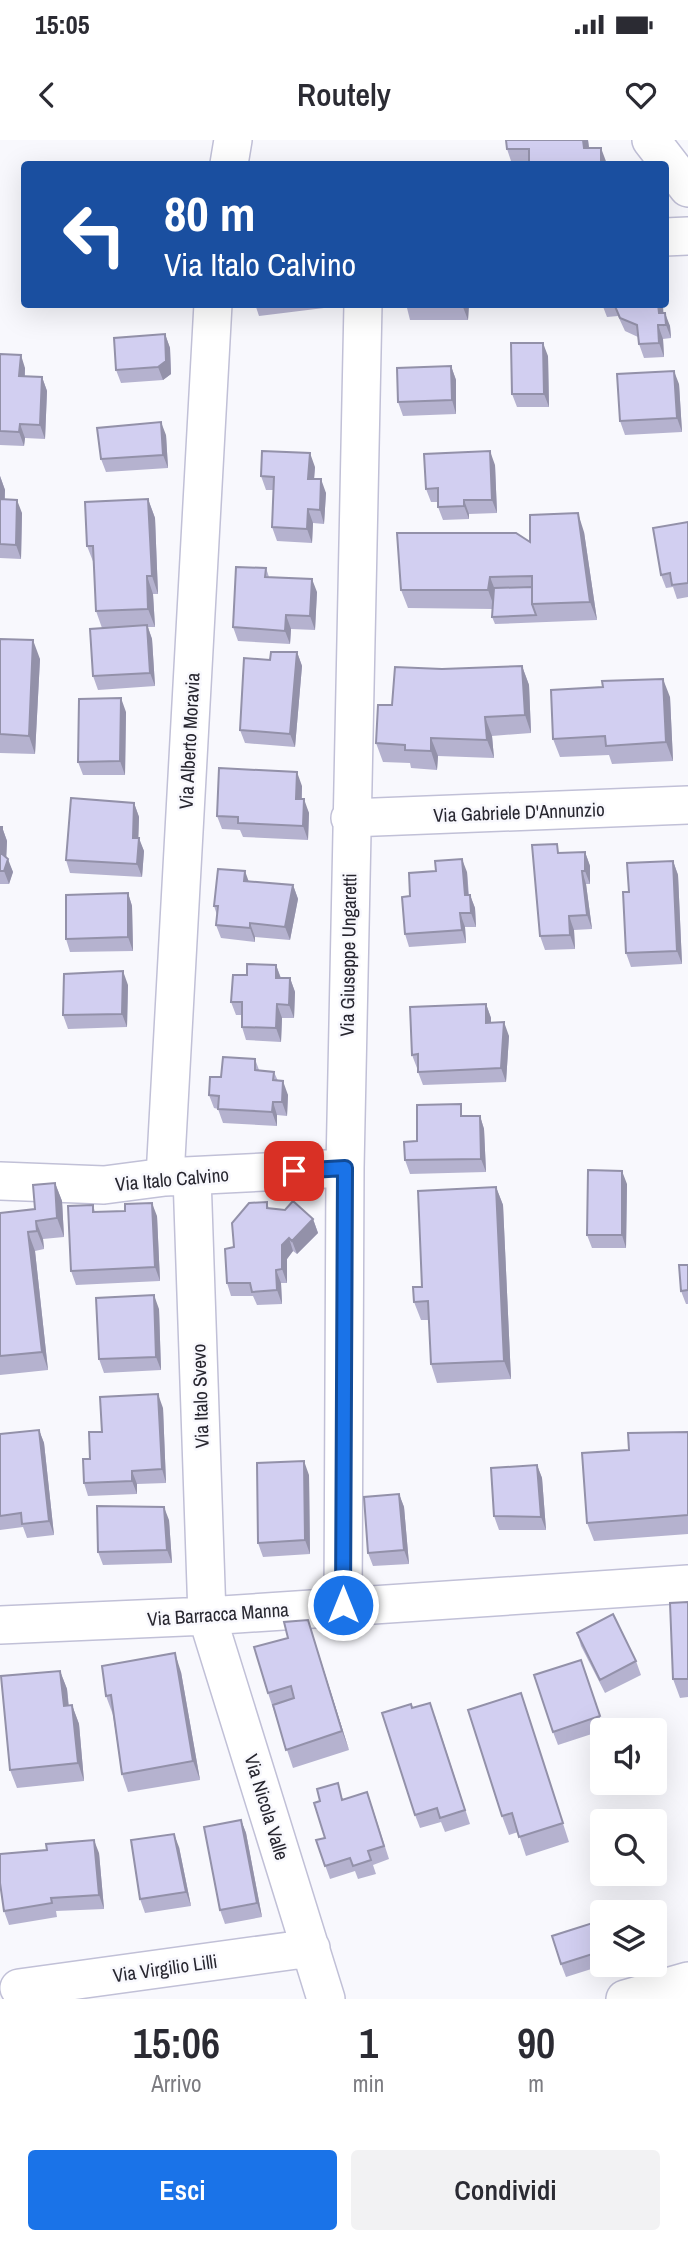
<!DOCTYPE html>
<html lang="it">
<head>
<meta charset="utf-8">
<style>
	body { margin:0; font-family:"Archivo Narrow",sans-serif; background:#f2f2f3; color:#2b2b33; height:100vh; display:flex; flex-direction:column; font-size:26px; white-space:nowrap }
	* { box-sizing:border-box; margin:0 }
	p { font-size:23px; color:#7c7c81 }
	.icon { flex:none; width:38px; height:38px; fill:none; stroke:currentColor; stroke-width:2; stroke-linecap:round; stroke-linejoin:round }
	.map { position:relative; height:1859px; overflow:hidden }
	.panel { display:flex; flex-direction:column; background:#fff; flex:1 }
	.panel>* { flex:none }
	.guide { position:absolute; left:21px; top:21px; width:648px; height:147px; border-radius:7px; box-shadow:0 7px 28px #0002; background:#1a4fa0; color:#fff; overflow:hidden }
	.tools { position:absolute; left:590px; top:1578px; display:grid; gap:14px }
	.tools a { display:grid; place-items:center; width:77px; height:77px; border-radius:7px; background:#fff; box-shadow:0 7px 28px #0002; font-size:35px }
	.pin { position:absolute; display:grid; place-items:center; width:60px; height:60px; color:#fff; margin:-30px; border-radius:14px; box-shadow:0 4px 10px #0006 }
	.me { position:absolute; width:77px; margin:-38px; rotate:0deg; stroke-linejoin:round; filter:drop-shadow(0 0 5px #0008) }
	.turn { display:flex; align-items:center; gap:24px; height:147px; padding:0 28px; font-size:32px }
	.turn .icon { width:91px; height:91px; stroke-width:2.5 }
	.turn b { display:block; font-size:49px; line-height:60px }
	.eta { display:flex; justify-content:space-evenly; align-items:center; height:119px; text-align:center }
	.eta b { font-size:42px; font-weight:600; line-height:49px }
	.cta { display:flex; gap:14px; margin-top:auto; padding:14px 28px }
	.cta a { flex:1; height:80px; border-radius:7px; background:#1a73e8; color:#fff; font-size:28px; font-weight:600; line-height:80px; text-align:center }
	.cta a+a { background:#f2f2f3; color:#2b2b33 }
	.status { display:flex; justify-content:space-between; align-items:center; height:49px; padding:0 35px; background:#fff; direction:ltr }
	.status svg { height:19px; fill:currentColor }
	header { display:flex; justify-content:space-between; align-items:center; height:91px; padding:0 28px; background:#fff; font-size:32px; font-weight:600 }
	.map>svg:first-child { display:block }
</style>
</head>
<body>
<div class="status"><b>15:05</b><svg viewBox="0 0 49 12"><path d="M0 12V9h3v3zM5 12V6h3v6zM10 12V3h3v9zM15 12V0h3v12zM26 1h20v11H26zM47 4h2v5h-2z"/></svg></div>
<header><svg class="icon" aria-label="back" viewBox="0 0 24 24"><path d="M15 5l-7 7 7 7"/></svg>Routely<svg class="icon" aria-label="heart" viewBox="0 0 24 24"><path d="M12 20l-8-8c-3-5 5-10 8-4 3-6 11-1 8 4z"/></svg></header>
<div class="map">
<svg width="688" height="1859" viewBox="0 0 688 1859">
	<rect width="100%" height="100%" fill="#f8f8fd"/>
	<g fill="none" stroke-linecap="round" stroke-linejoin="round">
		<defs>
			<path id="minor" d="M651 0 688 48
				M229 24 233 0
				M665 97 688 96
				M350 678 688 665
				M192 1036 207 1476 326 1859
				M165 1037 213 164
				M0 1041 104 1045 165 1037 345 1028
				M343 1465 345 1028 363 164
				M0 1485 207 1476 688 1444
				M19 1848 311 1808
				M625 1859 688 1841"/>
		</defs>
		<use href="#minor" stroke="#c1c0d7" stroke-width="40"/>
		<use href="#minor" stroke="#fff" stroke-width="37"/>
	</g>
	<path fill="#b5b2cf" d="M506 0H588L589 8 607 24H512L507 9Z
		M255 164H324V168L259 176Z
		M406 164H469L468 180H410Z
		M602 164H663V173L670 186 671 198 663 199 664 217 644 218 639 204 638 197 625 191 618 176 607 177Z
		M165 194 170 208 171 234 163 240 121 243 116 230Z
		M0 214 25 228V236L42 237 47 251 45 299 25 298 24 306 0 305Z
		M548 216 549 267H517L512 254Z
		M451 226 456 240V274L403 276 398 262Z
		M679 244 682 292 625 295 620 281Z
		M166 295 168 328 106 332 101 319Z
		M495 325 497 373 469 374V379L443 380 438 367V362H431L426 349Z
		M315 327 314 339 326 353 324 384 313 383 312 403 277 401 272 387 274 350H266L261 336Z
		M0 336 5 350V359L22 373 21 419 0 418Z
		M148 359 155 378 158 454H153L155 487H148L152 499 155 546 98 550 93 536 102 488 96 471 94 424 87 406Z
		M688 382V457L677 459 673 447 666 448 661 435Z
		M584 392 597 480 495 484 492 477 493 469 408 468 401 450 530 402Z
		M266 428 269 437 317 452 315 490 291 489 290 504 238 501 233 487Z
		M0 499 40 519 35 614 0 613Z
		M297 512 302 526 295 607 245 603 240 590 270 520Z
		M522 526 529 545 531 593 492 596 494 618 438 616 437 630 411 628 410 623 383 622 376 603 392 565 442 529Z
		M603 547 670 557 673 621 612 624 609 615 560 617 553 599Z
		M126 572 125 635H83L78 622Z
		M302 646V659L309 673 308 700 243 697 240 690 222 689 217 676Z
		M134 663 139 677 138 698 144 711 142 737 70 733 66 720Z
		M0 687H2L7 701 6 717 13 732 9 744H0Z
		M585 712 590 726V744H586L592 789 574 790 575 809 545 810 540 796 561 713Z
		M673 721 678 735 682 824 631 827 626 813 629 752Z
		M467 732 469 755H470L475 768 476 787H465L466 803 409 807 405 794 410 756Z
		M249 741 293 745 298 759 290 800 255 797V802L221 798 216 785 217 775 214 766Z
		M128 753 132 766 133 811 70 812 66 799Z
		M276 825 281 838H290L295 852 294 878H282L281 902 246 900 242 887V875H236L231 862 247 835Z
		M128 845 127 887 68 889 63 875Z
		M486 864 491 878V883L509 896 506 942 423 945 418 932V928H417L412 915Z
		M255 919 259 930 274 932 278 941 288 955 287 976 277 975V986L223 983 218 969 214 968 209 955 221 937Z
		M465 976H480L484 989 486 1032 410 1034 405 1020 417 1001Z
		M55 1043 62 1061 64 1097 43 1099 44 1109 35 1111 48 1230 0 1235V1073L35 1069Z
		M627 1044 626 1108H592L587 1095Z
		M496 1047 503 1065 511 1239 437 1243 431 1224 429 1180H421L414 1162 422 1147Z
		M267 1062 269 1069 313 1079 318 1093 297 1114 293 1111 287 1119V1143H281L282 1164 257 1165 253 1156H231L227 1143 234 1107Z
		M93 1065 95 1072 125 1071 157 1076 160 1141 76 1145 71 1131Z
		M688 1125V1164H686L681 1151Z
		M159 1169 161 1230 104 1233 99 1219Z
		M163 1268 166 1343 137 1344V1354L88 1356 84 1343 90 1319Z
		M39 1290 44 1303 54 1395 27 1398 23 1387 0 1390V1294Z
		M688 1292V1394L594 1401 587 1383Z
		M537 1325 542 1338 546 1390H499L494 1376Z
		M309 1335 310 1414 263 1417 258 1403Z
		M399 1354 404 1367 409 1424 373 1426 368 1413Z
		M169 1380 172 1423 103 1425 98 1412Z
		M688 1462V1557L680 1558 673 1539Z
		M308 1480 349 1610 293 1628 268 1553 288 1498Z
		M577 1493 636 1521 641 1535 605 1553 581 1506Z
		M60 1531 67 1549 69 1566 72 1565 79 1584 84 1641 17 1648 10 1630Z
		M181 1532 200 1640 128 1652 122 1634 113 1575 106 1556Z
		M586 1533 604 1590 558 1605 553 1592Z
		M412 1568 435 1576 470 1684 445 1692 441 1682 420 1688 415 1675Z
		M527 1572 569 1702 526 1716 518 1692 509 1695 502 1676Z
		M343 1660 372 1666 389 1719 373 1725 376 1734 358 1739 355 1731 330 1739 316 1700 325 1698Z
		M241 1680 246 1693 262 1777 225 1784 220 1770Z
		M179 1707 191 1766 145 1773 140 1759Z
		M99 1713 104 1769 56 1771 57 1777 9 1785 4 1771Z
		M602 1780V1825H604L566 1837 561 1824Z"/>
	<path fill="#9391a9" d="M583 0H588L591 24 584 8Z
		M601 8 607 24H601Z
		M464 164H469L468 180 463 167Z
		M658 164H663L664 187 659 173Z
		M665 173 670 186 671 198 666 185Z
		M658 185 663 199 664 217 659 203Z
		M165 194 170 208 171 234 163 240 158 227Z
		M543 203 548 216 549 267 544 254Z
		M21 215 25 228 24 250 19 236Z
		M451 226 456 240V274L452 260Z
		M674 231 679 244 682 292 677 278Z
		M42 237 47 251 45 299 40 285Z
		M161 282 166 295 168 328 163 315Z
		M20 284 25 298 24 306 19 292Z
		M490 311 495 325 497 373 492 360Z
		M310 313 315 327 313 352 308 339Z
		M0 336 5 350 4 372 0 360Z
		M321 339 326 353 324 384 320 370Z
		M148 359 155 378 158 454 152 436Z
		M17 360 22 373 21 419 16 405Z
		M464 360 469 374V379L464 366Z
		M308 369 313 383 312 403 307 389Z
		M578 373 584 392 597 480 590 462Z
		M147 436 153 454 155 487 148 469Z
		M490 437 497 455 495 469 488 450Z
		M312 439 317 452 315 490 310 476Z
		M286 475 291 489 290 504 285 491Z
		M147 485 152 499 155 546 150 533Z
		M33 500 40 519 35 614 29 596Z
		M297 512 302 526 295 607 290 594Z
		M522 526 529 545 531 593 525 575Z
		M663 539 670 557 673 621 666 602Z
		M121 558 126 572 125 635 120 621Z
		M485 577 492 596 494 618 487 600Z
		M431 598 438 616 437 630 431 611Z
		M297 632 302 646 301 673 296 659Z
		M304 659 309 673 308 700 303 686Z
		M134 663 139 677 138 711 133 698Z
		M2 687 7 701 6 724 8 719 13 732 9 744 4 731 1 713Z
		M139 698 144 711 142 737 137 724Z
		M585 712 590 726V744L585 731Z
		M462 719 467 732 469 768 465 755Z
		M673 721 678 735 682 824 677 811Z
		M245 731 250 745 244 741Z
		M582 731 586 744 592 789 587 775Z
		M293 745 298 759 290 800 285 787Z
		M128 753 132 766 133 811 128 797Z
		M470 755 475 768 476 787 471 773Z
		M460 773 465 787 466 803 462 790Z
		M569 776 574 790 575 809 570 795Z
		M250 783 255 797V802L250 788Z
		M276 825 281 839 276 838Z
		M123 831 128 845 127 887 122 874Z
		M290 838 295 852 294 878 289 865Z
		M277 864 282 878 281 902 276 888Z
		M486 864 491 878V896L486 883Z
		M504 882 509 896 506 942 501 928Z
		M283 941 288 955 287 976 282 962Z
		M273 962 277 975V986L272 972Z
		M480 976 484 989 486 1032 481 1019Z
		M622 1031 627 1044 626 1108 622 1095Z
		M55 1043 62 1061 64 1097 57 1078Z
		M496 1047 503 1065 511 1239 504 1221Z
		M152 1063 157 1076 160 1141 155 1127Z
		M313 1079 318 1093 297 1114 292 1101Z
		M36 1081 43 1099 44 1109 37 1091Z
		M28 1092 35 1111 48 1230 42 1212Z
		M289 1098 293 1111 287 1119V1143L282 1129V1105Z
		M276 1130 281 1143 282 1164 277 1150Z
		M154 1155 159 1169 161 1230 156 1217Z
		M158 1254 163 1268 166 1343 162 1329Z
		M39 1290 44 1303 54 1395 49 1381Z
		M304 1321 309 1335 310 1414 305 1400Z
		M537 1325 542 1338 546 1390 541 1377Z
		M132 1331 137 1344V1354L132 1341Z
		M399 1354 404 1367 409 1424 404 1410Z
		M164 1367 169 1380 172 1423 167 1410Z
		M308 1480 314 1499 349 1610 342 1591Z
		M175 1513 181 1532 200 1640 193 1621Z
		M60 1531 67 1549 70 1585 64 1566Z
		M72 1565 79 1584 84 1641 78 1623Z
		M241 1680 246 1693 262 1777 257 1763Z
		M174 1694 179 1707 191 1766 186 1752Z
		M94 1700 99 1713 104 1769 99 1755Z"/>
	<path fill="#d2cff1" stroke="#9391a9" stroke-width="2" d="M506 0H583L584 8H601V24H529V9H507Z
		M406 164H464L463 167 406 166Z
		M614 164H658L659 173H665L666 185H658L659 203 639 204 637 185 620 178Z
		M165 194 166 221 158 227 116 230 114 198Z
		M511 203H543L544 254H512Z
		M0 214 21 215 19 236 42 237 40 285 20 284 19 292 0 291Z
		M451 226 452 260 398 262 397 228Z
		M674 231 677 278 620 281 617 234Z
		M161 282 163 315 101 319 97 288Z
		M262 311 310 313 308 339H321L320 370 308 369 307 389 272 387 274 337 261 336Z
		M490 311 492 360H464V366L438 367V348L426 349 424 314Z
		M0 359 17 360 16 405 0 404Z
		M148 359 152 436H147L148 469 96 471 93 406H87L85 362Z
		M578 373 590 462 532 464V436L490 437 488 450H401L397 393H516L530 402V375Z
		M688 382V443L672 445 670 433 661 435 653 388Z
		M236 427 266 428 265 437 312 439 310 476 286 475 285 491 233 487Z
		M532 447V464L536 475 492 477 494 448Z
		M147 485 150 533 93 536 90 489Z
		M0 499 33 500 29 596 0 594Z
		M271 512H297L290 594 240 590 244 518 270 520Z
		M522 526 525 575 485 577 487 600 431 598V611L405 610V605L376 603 378 565H392L395 527 442 529Z
		M663 539 666 602 606 606 605 596 553 599 551 550 603 547 602 541Z
		M121 558 120 621 78 622 79 559Z
		M219 628 297 632 296 659H304L303 686 238 683V677L217 676Z
		M71 658 134 663 133 698H139L137 724 66 720Z
		M0 687H2L1 713 8 719 4 731H0Z
		M557 704 558 713 585 712V731H582L587 775 569 776 570 795 540 796 532 705Z
		M462 719 465 755H470L471 773H460L462 790 405 794 402 757 410 756 409 733 436 731 435 721Z
		M673 721 677 811 626 813 623 752H629L627 723Z
		M218 729 245 731 244 741 293 745 285 787 250 783V788L216 785 218 766H214Z
		M128 753V797L66 799V755Z
		M247 824 276 825V838H290L289 865 277 864 276 888 242 887V862H231L233 835H247Z
		M123 831 122 874 63 875 64 834Z
		M486 864V883L504 882 501 928 418 932V914L412 915 410 867Z
		M223 917 255 919V930L274 932 273 940 283 941 282 962H273L272 972 218 969 219 956 209 955 210 937H221Z
		M461 964V976H480L481 1019 405 1020 404 1002 417 1001V965Z
		M588 1030 622 1031V1095H587Z
		M55 1043 57 1078 36 1081 37 1091 28 1092 42 1212 0 1216V1073L35 1069 33 1045Z
		M496 1047 504 1221 431 1224 428 1161 414 1162 413 1147H422L418 1051Z
		M293 1061 313 1079 292 1101 289 1098 282 1105V1129L276 1130 277 1150 252 1152 250 1143H227L225 1109 234 1107 232 1083 249 1063 267 1062V1068L285 1070Z
		M152 1063 155 1127 71 1131 68 1066 93 1065V1072L125 1071V1064Z
		M679 1125H688V1150L681 1151Z
		M154 1155 156 1217 99 1219 96 1158Z
		M158 1254 162 1329 132 1331V1341L84 1343 83 1319H90L89 1292H102L100 1257Z
		M39 1290 49 1381 22 1384 21 1373 0 1376V1294Z
		M688 1292V1375L587 1383 582 1313 629 1310 628 1293Z
		M304 1321 305 1400 258 1403 257 1323Z
		M537 1325 541 1377 494 1376 491 1328Z
		M399 1354 404 1410 368 1413 364 1357Z
		M97 1366 164 1367 167 1410 98 1412Z
		M688 1462V1539H673L670 1463Z
		M613 1474 636 1521 600 1540 577 1493Z
		M308 1480 342 1591 286 1610 273 1565 294 1558 291 1546 268 1553 254 1507 288 1498 284 1482Z
		M175 1513 193 1621 122 1634 111 1555 106 1556 102 1526Z
		M581 1520 600 1576 553 1592 534 1535Z
		M60 1531 64 1566 72 1565 78 1623 10 1630 1 1536Z
		M521 1553 563 1683 519 1697 512 1673 502 1676 468 1570Z
		M430 1563 465 1670 440 1678 437 1668 415 1675 382 1573 411 1564 412 1568Z
		M338 1643 342 1660 367 1652 384 1706 368 1711 371 1720 353 1726 350 1718 325 1726 316 1700 325 1698 314 1663 320 1661 317 1649Z
		M241 1680 257 1763 220 1770 204 1687Z
		M174 1694 186 1752 140 1759 131 1700Z
		M94 1700 99 1755 51 1758 52 1763 4 1771 0 1743V1714L47 1710 46 1704Z
		M602 1780V1811L561 1824 552 1796Z"/>
	<g fill="none" stroke-linecap="round" stroke-linejoin="round">
		<defs>
			<path id="route" d="M294 1031 345 1028 343 1465"/>
		</defs>
		<use href="#route" stroke="#114b97" stroke-width="18"/>
		<use href="#route" stroke="#1a73e8" stroke-width="12"/>
	</g>
	<g text-anchor="middle" stroke-width="5" stroke-linejoin="round" paint-order="stroke">
		<g font-size="19" fill="#27262f" stroke="#f8f8fd">
			<text transform="translate(189 601) rotate(-87)" y="7">Via Alberto Moravia</text>
			<text transform="translate(519 672) rotate(-2)" y="7">Via Gabriele D'Annunzio</text>
			<text transform="translate(348 815) rotate(-89)" y="7">Via Giuseppe Ungaretti</text>
			<text transform="translate(172 1039) rotate(-5)" y="7">Via Italo Calvino</text>
			<text transform="translate(200 1256) rotate(-92)" y="7">Via Italo Svevo</text>
			<text transform="translate(218 1474) rotate(-4)" y="7">Via Barracca Manna</text>
			<text transform="translate(267 1667) rotate(73)" y="7">Via Nicola Valle</text>
			<text transform="translate(165 1828) rotate(-8)" y="7">Via Virgilio Lilli</text>
		</g>
	</g>
</svg>
<div class="tools">
<a><svg class="icon" aria-label="sound" viewBox="0 0 24 24"><path d="M4 9h4l5-4v14l-5-4H4zM17 9q2 3 0 6"/></svg></a>
<a><svg class="icon" aria-label="search" viewBox="0 0 24 24"><circle cx="10" cy="10" r="6"/><path d="M15 15l6 6"/></svg></a>
<a><svg class="icon" aria-label="layers" viewBox="0 0 24 24"><path d="M12 4l9 5-9 5-9-5zM3 14l9 5 9-5"/></svg></a>
</div>
<div class="pin" style="left:294px;top:1031px;background:#d93025"><svg class="icon" aria-label="arrive" viewBox="0 0 24 24"><path d="M6 21V4h12l-3 4 3 4H6"/></svg></div>
<svg class="me" style="left:343px;top:1465px" viewBox="-20 -20 40 40"><circle r="17" fill="#1a73e8" stroke="#fff" stroke-width="3"/><path d="M0-11L8 9 0 5-8 9z" fill="#fff"/></svg>
<div class="guide">
<div class="turn"><svg class="icon" aria-label="left" viewBox="0 0 24 24"><path d="M17 20v-9H6M10 6l-5 5 5 5"/></svg><div><b>80 m</b>Via Italo Calvino</div></div>
</div>
</div>
<section class="panel">
<div class="eta">
<div><b>15:06</b><p>Arrivo</p></div>
<div><b>1</b><p>min</p></div>
<div><b>90</b><p>m</p></div>
</div>
<div class="cta"><a>Esci</a><a>Condividi</a></div>
</section>
</body>
</html>
